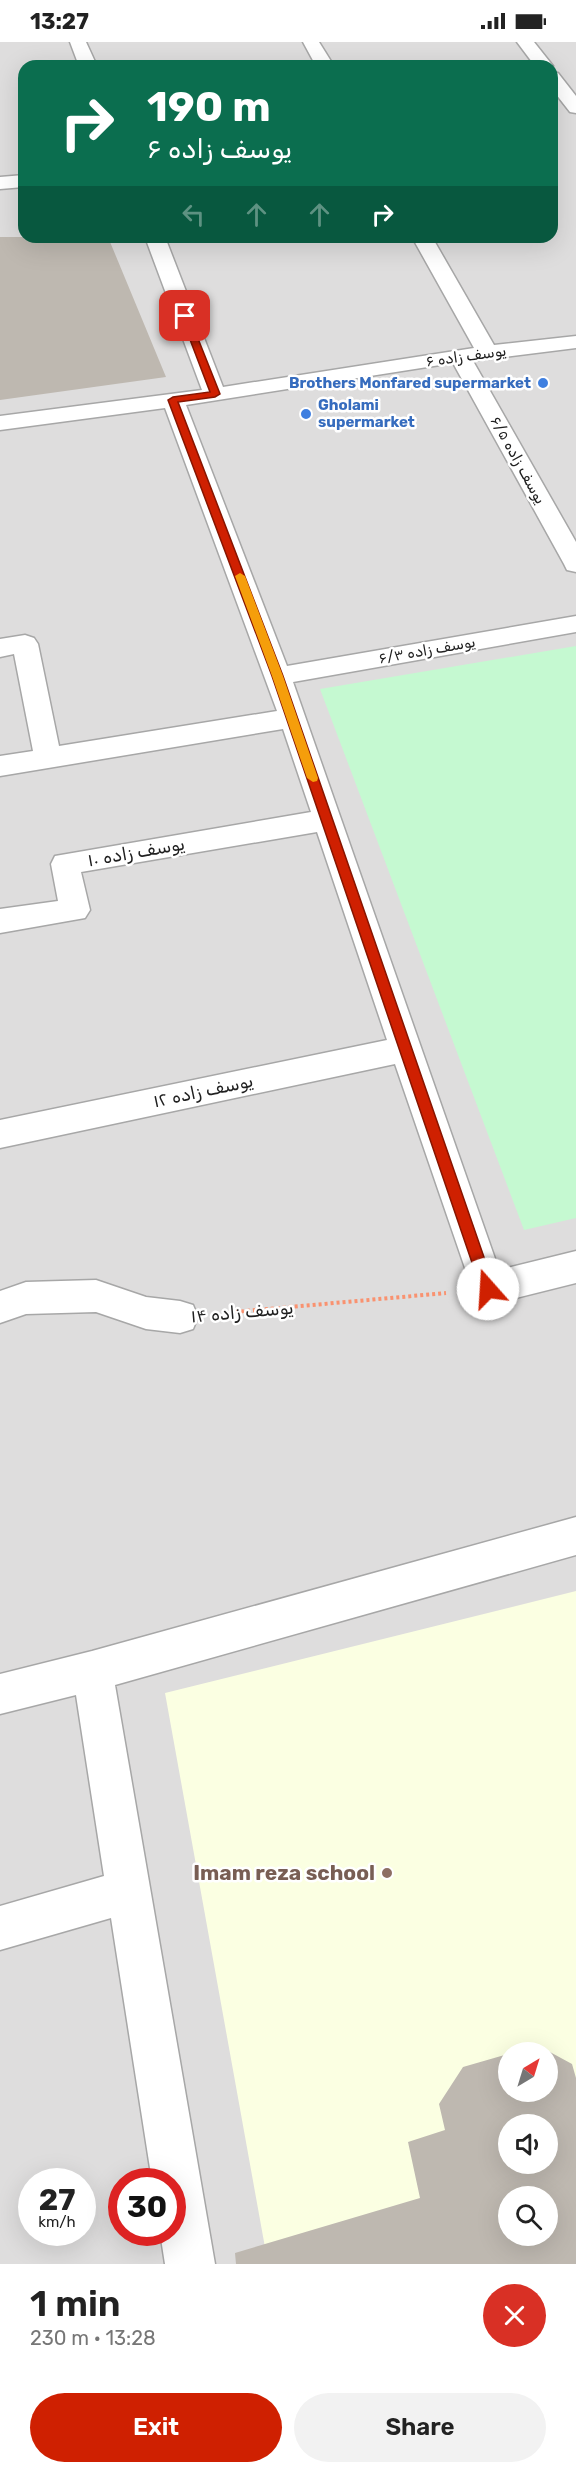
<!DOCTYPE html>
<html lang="en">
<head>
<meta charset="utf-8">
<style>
	body { margin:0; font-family:Rubik,Vazirmatn,sans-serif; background:#f2f2f2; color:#222; height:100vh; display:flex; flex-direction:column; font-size:22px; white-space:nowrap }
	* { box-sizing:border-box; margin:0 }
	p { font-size:20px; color:#767676 }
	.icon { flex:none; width:33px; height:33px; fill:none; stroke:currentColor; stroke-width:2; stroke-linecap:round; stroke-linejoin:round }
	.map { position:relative; height:2222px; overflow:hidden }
	.details { display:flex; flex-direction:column; background:#fff; flex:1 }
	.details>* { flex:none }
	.top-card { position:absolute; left:18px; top:18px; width:540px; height:183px; border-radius:18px; box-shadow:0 6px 24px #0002; background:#0b6e4f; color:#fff; overflow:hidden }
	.needle { width:39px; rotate:38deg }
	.tools { position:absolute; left:498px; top:2000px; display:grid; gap:12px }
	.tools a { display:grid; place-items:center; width:60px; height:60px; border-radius:50%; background:#fff; box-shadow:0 6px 24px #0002; font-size:30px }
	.speed { position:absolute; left:18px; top:2126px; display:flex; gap:12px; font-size:30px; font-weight:700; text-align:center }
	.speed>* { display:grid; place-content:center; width:78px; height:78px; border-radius:50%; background:#fff; box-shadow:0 6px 24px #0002; line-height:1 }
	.speed small { font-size:15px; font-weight:400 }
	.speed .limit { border:9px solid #d22; background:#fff; color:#111 }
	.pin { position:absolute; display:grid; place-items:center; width:51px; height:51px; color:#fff; margin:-26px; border-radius:12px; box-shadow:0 3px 9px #0006 }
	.me { position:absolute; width:66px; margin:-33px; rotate:341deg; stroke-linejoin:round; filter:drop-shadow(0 0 4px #0008) }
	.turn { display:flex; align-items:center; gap:21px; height:126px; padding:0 30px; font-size:27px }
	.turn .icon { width:78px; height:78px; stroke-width:2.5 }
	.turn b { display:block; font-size:42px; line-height:51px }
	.lanes { display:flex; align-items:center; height:57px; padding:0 30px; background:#0003; justify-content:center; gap:30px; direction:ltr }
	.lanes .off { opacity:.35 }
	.round { display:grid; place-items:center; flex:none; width:63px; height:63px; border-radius:32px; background:#f2f2f2 }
	.headline { display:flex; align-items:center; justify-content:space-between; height:102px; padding:0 30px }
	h1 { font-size:36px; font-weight:600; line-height:45px }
	.action { display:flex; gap:12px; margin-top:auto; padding:12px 30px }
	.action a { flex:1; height:69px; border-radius:36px; background:#cf2001; color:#fff; font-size:24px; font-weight:600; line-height:69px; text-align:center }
	.action a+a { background:#f2f2f2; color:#222 }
	.status { display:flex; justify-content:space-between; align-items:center; height:42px; padding:0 30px; background:#fff; direction:ltr }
	.status svg { height:16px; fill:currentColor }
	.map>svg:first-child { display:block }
</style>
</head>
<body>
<div class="status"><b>13:27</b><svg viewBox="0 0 49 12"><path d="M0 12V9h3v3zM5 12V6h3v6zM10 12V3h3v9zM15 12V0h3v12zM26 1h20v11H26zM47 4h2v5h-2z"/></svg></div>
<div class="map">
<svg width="576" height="2222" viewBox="0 0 576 2222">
	<rect width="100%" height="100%" fill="#f1efe7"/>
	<path fill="#dedddd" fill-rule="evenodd" d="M0 0H576V2222H0ZM24 24H552V195H24ZM508 2010H548V2049H508ZM508 2082H548V2121H508ZM32 2139H82V2190H32ZM122 2139H172V2190H122ZM508 2154H548V2193H508Z"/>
	<path fill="#fbffe2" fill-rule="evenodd" d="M576 1549V2222H268L165 1651ZM508 2010H548V2049H508ZM508 2082H548V2121H508ZM508 2154H548V2193H508Z"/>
	<path fill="#c5f9d1" d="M576 604V1176L524 1188 320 647Z"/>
	<path fill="#beb8b0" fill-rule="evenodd" d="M0 195H108L166 335 0 358Z
		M537 2003 572 2022 576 2036V2222H236L235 2211 420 2156 408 2100 445 2088 439 2062 463 2025 508 2012V2049H548V2010H514ZM508 2082H548V2121H508ZM508 2154H548V2193H508Z"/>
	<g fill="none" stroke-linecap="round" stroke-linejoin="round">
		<defs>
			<path id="minor" d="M70 0H86L97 24H79Z
				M303 0H319L334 24H316Z
				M517 0H534L553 24H535Z
				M552 30 558 31 576 54V71L570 70 552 47Z
				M24 133V145L0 147V135Z
				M145 195H165L223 345 474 306 412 195H432L494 303 576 294V306L473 319 576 500V530L567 528 564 522 453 321 186 363 287 624 576 574V590L293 640 499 1228 576 1209V1241L488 1263 476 1258 395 1022 0 1106V1078L387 998 317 790 81 830 90 868 85 876 0 891V867L58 859 51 822 55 814 311 770 283 687 0 734V714L33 709 14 612 0 615V597L25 593 34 596 38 602 59 704 277 669 165 366 0 388V374L202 348Z
				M96 1238 146 1255 180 1259 193 1263 198 1275 193 1287 180 1291 146 1287 96 1270 26 1272 0 1281V1249L26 1240Z
				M576 1475V1513L115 1643 215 2222H165L160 2190H172V2139H152L111 1876 0 1908V1864L104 1834 76 1653 0 1672V1632L92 1609Z"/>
		</defs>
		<use href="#minor" stroke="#a7a7a7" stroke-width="3"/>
		<path stroke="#f99270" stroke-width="4" stroke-dasharray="3 3" stroke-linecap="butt" d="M223 1271 446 1251"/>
		<use href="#minor" fill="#fff" fill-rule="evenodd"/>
	</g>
	<path fill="#cf2001" stroke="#871501" stroke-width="1.5" d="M185 271 189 274 220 352 215 355 178 360 283 634 495 1247 493 1252 488 1254 483 1252 481 1247 272 634 168 358 173 355 210 350 181 274Z"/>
	<path fill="#f59e0b" d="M240 531 245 534 283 634 318 736 317 739 313 740 307 736 272 634 235 534Z"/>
	<g fill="#3f7fe0" stroke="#fff" stroke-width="2">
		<circle cx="543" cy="341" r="6"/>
		<circle cx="306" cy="372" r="6"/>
	</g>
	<circle fill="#8d6e63" stroke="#fff" stroke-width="2" cx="387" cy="1831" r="6"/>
	<g text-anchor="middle" stroke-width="5" stroke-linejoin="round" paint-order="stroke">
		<g font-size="15" fill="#202020" stroke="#fff">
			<text transform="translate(466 314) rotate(-8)" y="5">یوسف زاده ۶</text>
			<text transform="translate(518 418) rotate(61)" y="5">یوسف زاده ۶/۵</text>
			<text transform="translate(427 608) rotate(-10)" y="5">یوسف زاده ۶/۳</text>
		</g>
		<g font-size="15" font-weight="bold" fill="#366cbe" stroke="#fff" text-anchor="end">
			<text x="531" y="346">Brothers Monfared supermarket</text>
			<text x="318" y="368" text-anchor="start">Gholami<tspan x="318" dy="17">supermarket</tspan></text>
		</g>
		<g font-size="18" fill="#202020" stroke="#fff">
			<text transform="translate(136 810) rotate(-10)" y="6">یوسف زاده ۱۰</text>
			<text transform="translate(203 1049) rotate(-12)" y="6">یوسف زاده ۱۲</text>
			<text transform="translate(242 1270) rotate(-5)" y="6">یوسف زاده ۱۴</text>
		</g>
		<g font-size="21" font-weight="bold" fill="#785e54" stroke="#fff" text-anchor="end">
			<text x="375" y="1838">Imam reza school</text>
		</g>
	</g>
</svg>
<div class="tools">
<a><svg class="needle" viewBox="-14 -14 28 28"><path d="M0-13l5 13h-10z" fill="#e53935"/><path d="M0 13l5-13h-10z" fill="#767676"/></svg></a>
<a><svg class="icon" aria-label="sound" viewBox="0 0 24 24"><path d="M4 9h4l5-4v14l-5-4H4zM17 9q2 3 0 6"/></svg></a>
<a><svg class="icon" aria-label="search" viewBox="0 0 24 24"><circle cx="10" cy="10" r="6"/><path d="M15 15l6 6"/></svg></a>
</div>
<div class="speed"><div>27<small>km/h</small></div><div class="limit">30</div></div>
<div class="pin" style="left:185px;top:274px;background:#d93025"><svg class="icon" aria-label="arrive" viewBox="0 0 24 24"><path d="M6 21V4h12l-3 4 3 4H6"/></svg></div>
<svg class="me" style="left:488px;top:1247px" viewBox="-20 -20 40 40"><circle r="19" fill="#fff"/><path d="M0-13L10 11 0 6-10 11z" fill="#cf2001"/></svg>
<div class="top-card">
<div class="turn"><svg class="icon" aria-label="right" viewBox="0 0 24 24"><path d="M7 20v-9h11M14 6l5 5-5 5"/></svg><div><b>190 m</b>یوسف زاده ۶</div></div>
<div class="lanes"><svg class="icon off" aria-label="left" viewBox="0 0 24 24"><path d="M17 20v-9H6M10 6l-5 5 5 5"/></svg><svg class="icon off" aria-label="ahead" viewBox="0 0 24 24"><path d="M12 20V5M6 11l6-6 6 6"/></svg><svg class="icon off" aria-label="ahead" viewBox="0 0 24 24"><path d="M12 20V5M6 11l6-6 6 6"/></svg><svg class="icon" aria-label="right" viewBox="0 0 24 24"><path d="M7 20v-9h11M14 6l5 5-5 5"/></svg></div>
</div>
</div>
<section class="details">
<div class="headline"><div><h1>1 min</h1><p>230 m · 13:28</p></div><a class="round" style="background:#d93025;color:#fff"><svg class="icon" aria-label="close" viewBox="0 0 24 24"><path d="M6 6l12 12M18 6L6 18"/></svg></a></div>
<div class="action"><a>Exit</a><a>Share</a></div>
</section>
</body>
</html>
